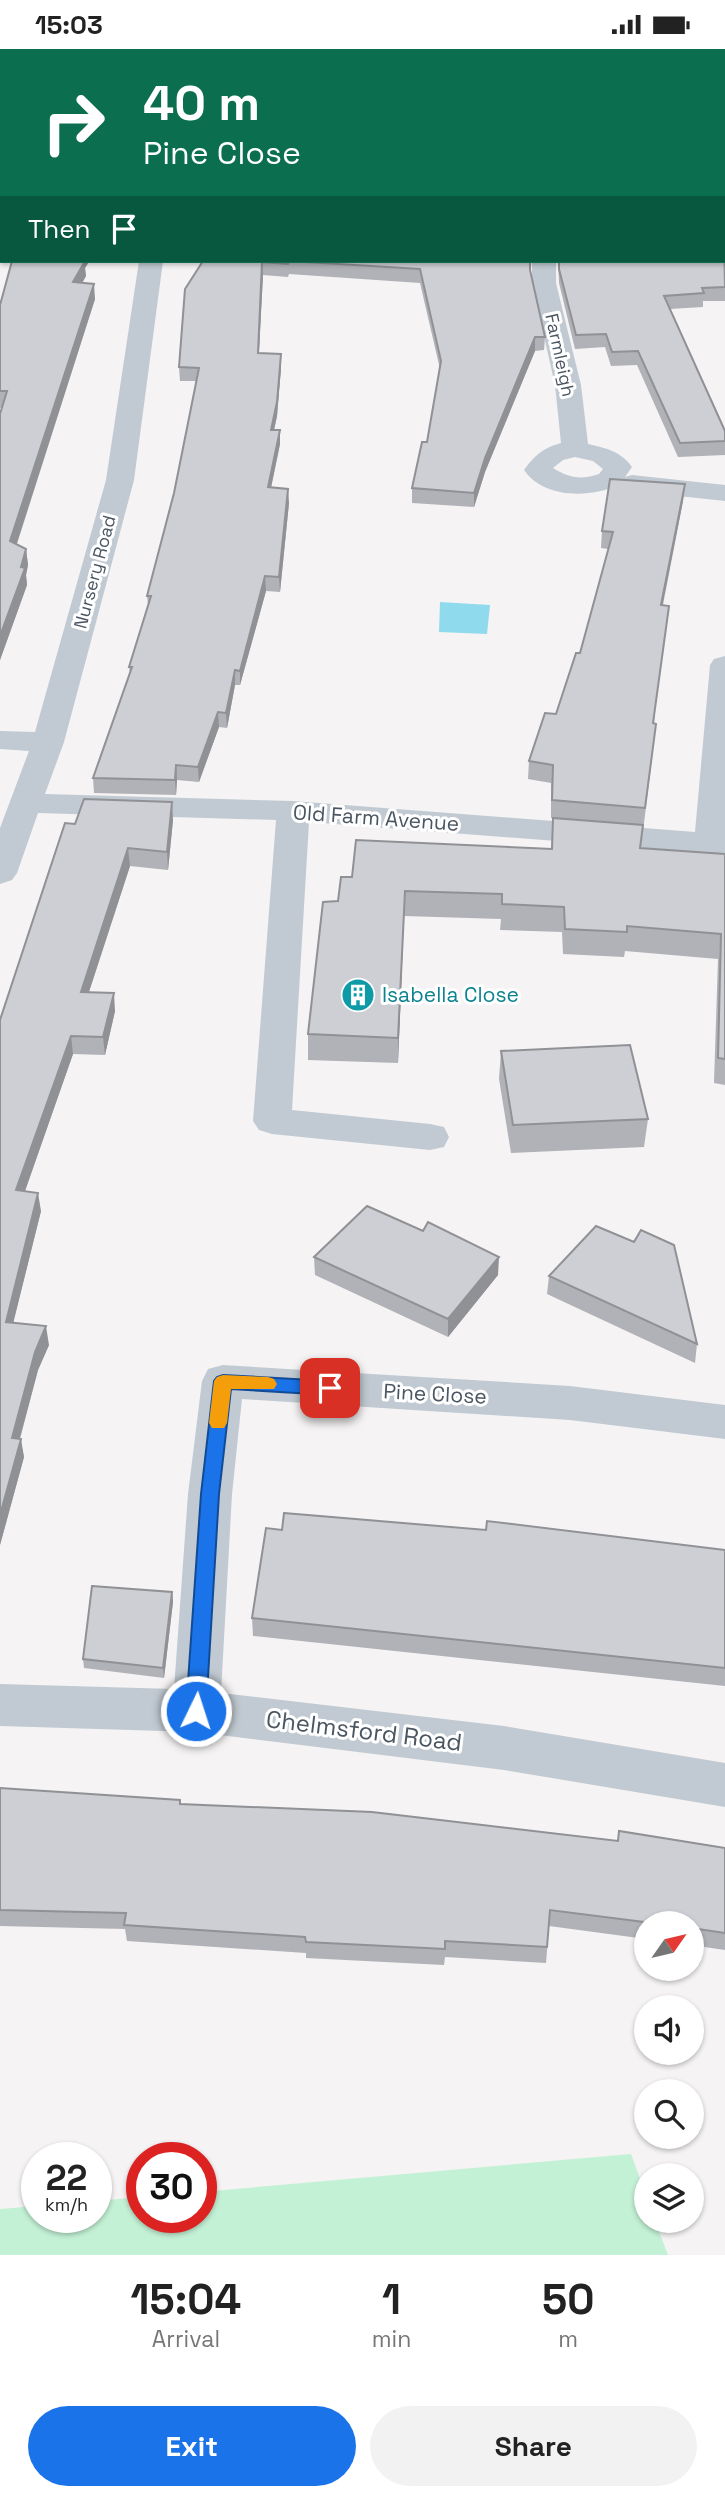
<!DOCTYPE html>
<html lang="en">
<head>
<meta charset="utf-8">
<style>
	body { margin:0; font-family:"Space Grotesk",sans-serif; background:#f2f2f2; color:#222; height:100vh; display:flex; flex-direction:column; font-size:26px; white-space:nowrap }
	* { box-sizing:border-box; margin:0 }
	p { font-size:23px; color:#767676 }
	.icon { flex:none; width:38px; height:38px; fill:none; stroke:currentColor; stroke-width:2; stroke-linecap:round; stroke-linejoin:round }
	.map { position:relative; height:2206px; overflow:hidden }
	.side { display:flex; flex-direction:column; background:#fff; flex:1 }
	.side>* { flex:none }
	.guide { position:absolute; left:0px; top:0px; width:726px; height:214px; box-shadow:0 2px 5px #0004; background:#0b6e4f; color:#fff; overflow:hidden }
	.needle { width:46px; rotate:56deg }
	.buttons { position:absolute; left:634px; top:1862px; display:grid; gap:14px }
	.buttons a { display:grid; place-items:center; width:70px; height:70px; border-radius:50%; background:#fff; box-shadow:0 2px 5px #0004; font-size:35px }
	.speed { position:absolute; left:21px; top:2093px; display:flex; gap:14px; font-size:35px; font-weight:700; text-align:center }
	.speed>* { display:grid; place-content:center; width:91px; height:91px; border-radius:50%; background:#fff; box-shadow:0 2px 5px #0004; line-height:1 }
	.speed small { font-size:18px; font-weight:400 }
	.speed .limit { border:10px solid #d22; background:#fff; color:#111 }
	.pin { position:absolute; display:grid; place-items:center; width:60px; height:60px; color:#fff; margin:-30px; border-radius:14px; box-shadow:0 4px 10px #0006 }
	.me { position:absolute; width:77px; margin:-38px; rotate:4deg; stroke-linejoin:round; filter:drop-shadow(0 0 5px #0008) }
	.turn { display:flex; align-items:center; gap:24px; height:147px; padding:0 28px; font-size:32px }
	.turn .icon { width:91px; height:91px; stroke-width:2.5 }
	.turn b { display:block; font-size:49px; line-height:60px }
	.then { display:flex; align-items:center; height:66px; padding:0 28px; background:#0003; gap:14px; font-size:26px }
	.eta { display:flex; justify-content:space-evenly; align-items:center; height:119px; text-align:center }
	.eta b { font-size:42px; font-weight:800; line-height:49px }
	.cta { display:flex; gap:14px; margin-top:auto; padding:14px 28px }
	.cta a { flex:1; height:80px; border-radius:42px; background:#1a73e8; color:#fff; font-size:28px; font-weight:800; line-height:80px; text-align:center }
	.cta a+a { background:#f2f2f2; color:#222 }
	.status { display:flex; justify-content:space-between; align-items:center; height:49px; padding:0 35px; background:#fff; direction:ltr }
	.status svg { height:19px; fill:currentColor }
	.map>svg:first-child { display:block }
</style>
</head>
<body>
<div class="status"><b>15:03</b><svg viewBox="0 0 49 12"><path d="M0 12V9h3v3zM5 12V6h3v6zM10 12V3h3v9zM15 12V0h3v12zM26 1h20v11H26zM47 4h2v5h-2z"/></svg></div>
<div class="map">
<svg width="725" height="2206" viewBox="0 0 725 2206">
	<rect width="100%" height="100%" fill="#f5f3f3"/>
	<path fill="#c3f1d5" d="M631 2105 646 2146V2172H655L668 2206H0V2160L37 2157V2168H96V2152L142 2148V2168H201V2143Z"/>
	<path fill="#90daee" d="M440 553 490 556 487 585 439 583Z"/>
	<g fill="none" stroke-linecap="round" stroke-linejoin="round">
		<path fill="#c1cad2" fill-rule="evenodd" d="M0 80H2V88H0Z"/>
		<path fill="#c1cad2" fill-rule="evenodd" d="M217 0H237V2H217Z
			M715 0H725V8L724 2Z
			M139 212H163L134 431 64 693 45 745 293 752 695 783 710 616 714 610 725 607V805L309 773 292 1061 430 1075 444 1078 449 1088 444 1098 430 1101 272 1085 259 1081 253 1072 276 771 38 764 17 824 12 831 0 835V779L29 702 0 700V682L35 683 106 431Z
			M532 212H556V234L581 336 588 395C605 399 621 402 632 418L625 428 632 426 725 436V452L632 442 622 440 619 436C591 449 544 450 524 421 535 406 543 399 561 394L555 336 532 234ZM575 408 593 412 603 420 599 425C581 431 569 429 553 419L563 411Z
			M223 1316 570 1337 725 1356V1390L570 1371 242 1350 232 1445 221 1644 504 1677 725 1714V1758L504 1721 196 1683 0 1677V1635L174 1640 188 1445 202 1332 208 1320Z"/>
		<path fill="#c1cad2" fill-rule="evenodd" d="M0 137H2V151H0Z"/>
	</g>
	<path fill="#b0b2b7" d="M0 0 2 2V73H0Z
		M725 190V252H703V258L670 260 725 382V406L678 408 637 316 611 317 605 298 575 300 559 234 558 212H724Z
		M12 212H89L85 219 86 227 82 234 95 250 17 495 26 500 28 516 26 526 27 536 0 611V365L2 358 0 359V256Z
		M203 212H530V221L545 288 544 301 535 302 485 423 474 458 412 454V439L427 393 440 320 420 234 289 225 288 228 263 226 259 304 281 305V319L277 367 274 381H280V395L271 439 289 454 280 543 266 542 240 636H235L227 679 219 678 199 733 177 731 176 746 94 744 93 729 130 625 129 618 148 556 147 547 174 444 196 332H180L179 318Z
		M685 435 683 452 663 556 654 675V692L641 799 725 805V1036L714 1034 718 910 625 902 624 908 563 905 562 883 500 881 501 870 404 867 398 1014 308 1011V985L338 852 352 828 551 800 553 769H551V734L528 730 529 712 556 665 580 604 608 500 601 499 602 482Z
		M173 771 168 821 130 817 89 943 115 962 105 1006 73 1005 25 1142 41 1162 13 1274 49 1296 38 1321 20 1390 24 1408 0 1496V971L75 775Z
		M501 1002 648 1070 644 1098 511 1104 499 1030Z
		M634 1193 697 1295 695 1314 547 1245 549 1227Z
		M314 1208 498 1226 448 1288 315 1226Z
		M282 1481 725 1501V1637L253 1587 252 1569Z
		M172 1543 173 1553 164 1629 84 1619 83 1610Z
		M0 1739 180 1751 181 1755 618 1792 725 1799V1901L691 1896V1874H646V1890L549 1877 546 1914 445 1908 444 1916 306 1909V1904L127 1892 125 1880 0 1877Z"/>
	<path fill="#909195" d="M154 0H165L164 2H152Z
		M79 212H89V213L85 219 86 227 74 249 73 233Z
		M262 213 263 226 258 318V304Z
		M94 235 95 250 12 509 10 492Z
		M535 288V302L485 423 474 458V444L485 409Z
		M281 305V319L277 367 271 395V381Z
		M280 381V395L268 453V438Z
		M685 435 683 452 659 573 661 556Z
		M288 440 289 454 280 543 279 528Z
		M26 500 28 516 26 526 27 536 0 611V587Z
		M265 527 266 542 240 636V622Z
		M235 621V636L227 679 226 664Z
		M218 663 219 678 199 733 198 718Z
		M176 716 177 731 176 746 175 731Z
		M172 753 173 771 168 821 167 803Z
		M128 799 130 817 83 961 81 943Z
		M405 842 404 867 398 1014V989Z
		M114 944 115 962 105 1006 103 988Z
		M71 987 73 1005 19 1159 16 1141Z
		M38 1144 41 1162 9 1291 6 1273Z
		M499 1208 498 1226 448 1288V1270Z
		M46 1277 49 1296 38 1321 15 1407 12 1389 35 1303Z
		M21 1390 24 1408 0 1496V1466Z
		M172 1543 173 1553 164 1629 163 1619Z"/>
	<path fill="#cdcfd5" stroke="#909195" stroke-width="2" d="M0 0H154L152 2H2V12H0Z
		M268 0H707V2H714H267Z
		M724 2H725L724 174Z
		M2 22V58H0V23Z
		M724 190 725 238 702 239 704 244 664 247 725 382V392L680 394 638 302 612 303 606 285 576 286 559 220V212H724Z
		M12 212H85L73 233 94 235 10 492 26 500 21 518 25 519 0 587V365L7 342H0V256Z
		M203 212H289L288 215 262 213 258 304 281 305 277 353 271 381H280L268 438 288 440 279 528 265 527 240 622 235 621 226 664 218 663 198 718 176 716 175 731 93 729 132 618H129L151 547H147L174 444 199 319 179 318 185 240Z
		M289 212H530V221L545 288H535L485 409 474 444 412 439 422 393H427L441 312 420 220Z
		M610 430 685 435 661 556 669 557 653 674 656 675 645 759 552 751 553 716 529 712 545 664 556 665 576 604H580L613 483 602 482Z
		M84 750 172 753 167 803 128 799 81 943 114 944 103 988 71 987 16 1141 38 1144 6 1273 46 1277 35 1303 12 1389 21 1390 0 1466V971L65 774 75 775Z
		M553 769 643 776 640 799 725 805V1010L718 1009 721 885 627 877V883L565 880 564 858 502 855V845L405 842 398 989 308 985 323 853 338 852 341 828H352L356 791 552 800Z
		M630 996 648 1070 513 1076 501 1002Z
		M367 1157 423 1182 428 1173 499 1208 448 1270 314 1208Z
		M596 1177 634 1193 641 1181 674 1196 697 1295 549 1227Z
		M284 1464 486 1481 487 1472 725 1501V1619L252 1569 266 1479 282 1481Z
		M92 1537 172 1543 163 1619 83 1610Z
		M0 1739 180 1751V1755L372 1763 618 1792 619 1782 725 1799V1884L691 1879V1874H652L550 1861 547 1898 445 1892V1900L306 1893 305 1888 124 1876 126 1864 0 1861Z"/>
	<path fill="#1a73e8" stroke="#114b97" stroke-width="2" d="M223 1326 330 1332 336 1334 338 1339 336 1344 330 1346 231 1340 219 1445 206 1662 203 1668 196 1671 189 1668 186 1662 201 1445 214 1332 217 1328Z"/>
	<path fill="#f59e0b" d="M223 1326 268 1328 274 1330 277 1335 274 1340H231L227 1374 224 1379H212L209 1374 214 1332 217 1328Z"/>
	<defs>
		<symbol id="building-disc" viewBox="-11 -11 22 22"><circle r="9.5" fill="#0f9aa8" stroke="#fff"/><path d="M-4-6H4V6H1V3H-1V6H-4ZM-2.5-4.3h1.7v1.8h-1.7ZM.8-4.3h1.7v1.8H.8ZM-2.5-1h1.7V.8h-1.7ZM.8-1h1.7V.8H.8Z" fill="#fff"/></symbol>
	</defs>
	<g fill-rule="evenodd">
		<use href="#building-disc" x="339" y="927" width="38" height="38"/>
	</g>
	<g text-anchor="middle" stroke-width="6" stroke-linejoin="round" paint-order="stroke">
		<g font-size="18" fill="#4a5661" stroke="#fff">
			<text transform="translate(560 306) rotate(78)" y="6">Farmleigh</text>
			<text transform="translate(95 523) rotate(-75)" y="6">Nursery Road</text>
		</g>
		<g font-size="21" fill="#4a5661" stroke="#fff">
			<text transform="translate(376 769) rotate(4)" y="7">Old Farm Avenue</text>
			<text transform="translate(435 1345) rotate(3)" y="7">Pine Close</text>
		</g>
		<g font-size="21" fill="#0d838f" stroke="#fff" text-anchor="start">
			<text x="382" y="953">Isabella Close</text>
		</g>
		<g font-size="24" fill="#4a5661" stroke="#fff">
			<text transform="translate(364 1682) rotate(7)" y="8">Chelmsford Road</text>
		</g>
	</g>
</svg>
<div class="buttons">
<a><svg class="needle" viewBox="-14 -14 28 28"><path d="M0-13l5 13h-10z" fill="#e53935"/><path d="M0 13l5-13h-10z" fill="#767676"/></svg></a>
<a><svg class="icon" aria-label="sound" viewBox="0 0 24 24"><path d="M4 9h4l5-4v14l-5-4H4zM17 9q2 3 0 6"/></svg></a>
<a><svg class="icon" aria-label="search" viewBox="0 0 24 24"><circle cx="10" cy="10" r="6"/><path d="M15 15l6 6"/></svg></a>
<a><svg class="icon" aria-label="layers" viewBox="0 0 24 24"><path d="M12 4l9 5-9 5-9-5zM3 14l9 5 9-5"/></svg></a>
</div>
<div class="speed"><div>22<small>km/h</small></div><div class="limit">30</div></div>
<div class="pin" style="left:330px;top:1339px;background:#d93025"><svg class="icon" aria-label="arrive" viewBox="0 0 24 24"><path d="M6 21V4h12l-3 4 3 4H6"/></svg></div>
<svg class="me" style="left:196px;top:1662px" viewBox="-20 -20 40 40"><circle r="17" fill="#1a73e8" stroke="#fff" stroke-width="3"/><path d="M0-11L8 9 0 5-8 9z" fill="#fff"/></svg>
<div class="guide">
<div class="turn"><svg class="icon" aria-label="right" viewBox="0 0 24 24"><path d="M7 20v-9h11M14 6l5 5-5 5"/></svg><div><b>40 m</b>Pine Close</div></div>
<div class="then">Then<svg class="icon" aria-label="arrive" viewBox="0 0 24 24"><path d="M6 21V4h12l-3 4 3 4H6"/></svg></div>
</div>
</div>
<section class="side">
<div class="eta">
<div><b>15:04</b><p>Arrival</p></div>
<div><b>1</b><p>min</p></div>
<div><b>50</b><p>m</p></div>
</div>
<div class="cta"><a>Exit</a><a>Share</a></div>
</section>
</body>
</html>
